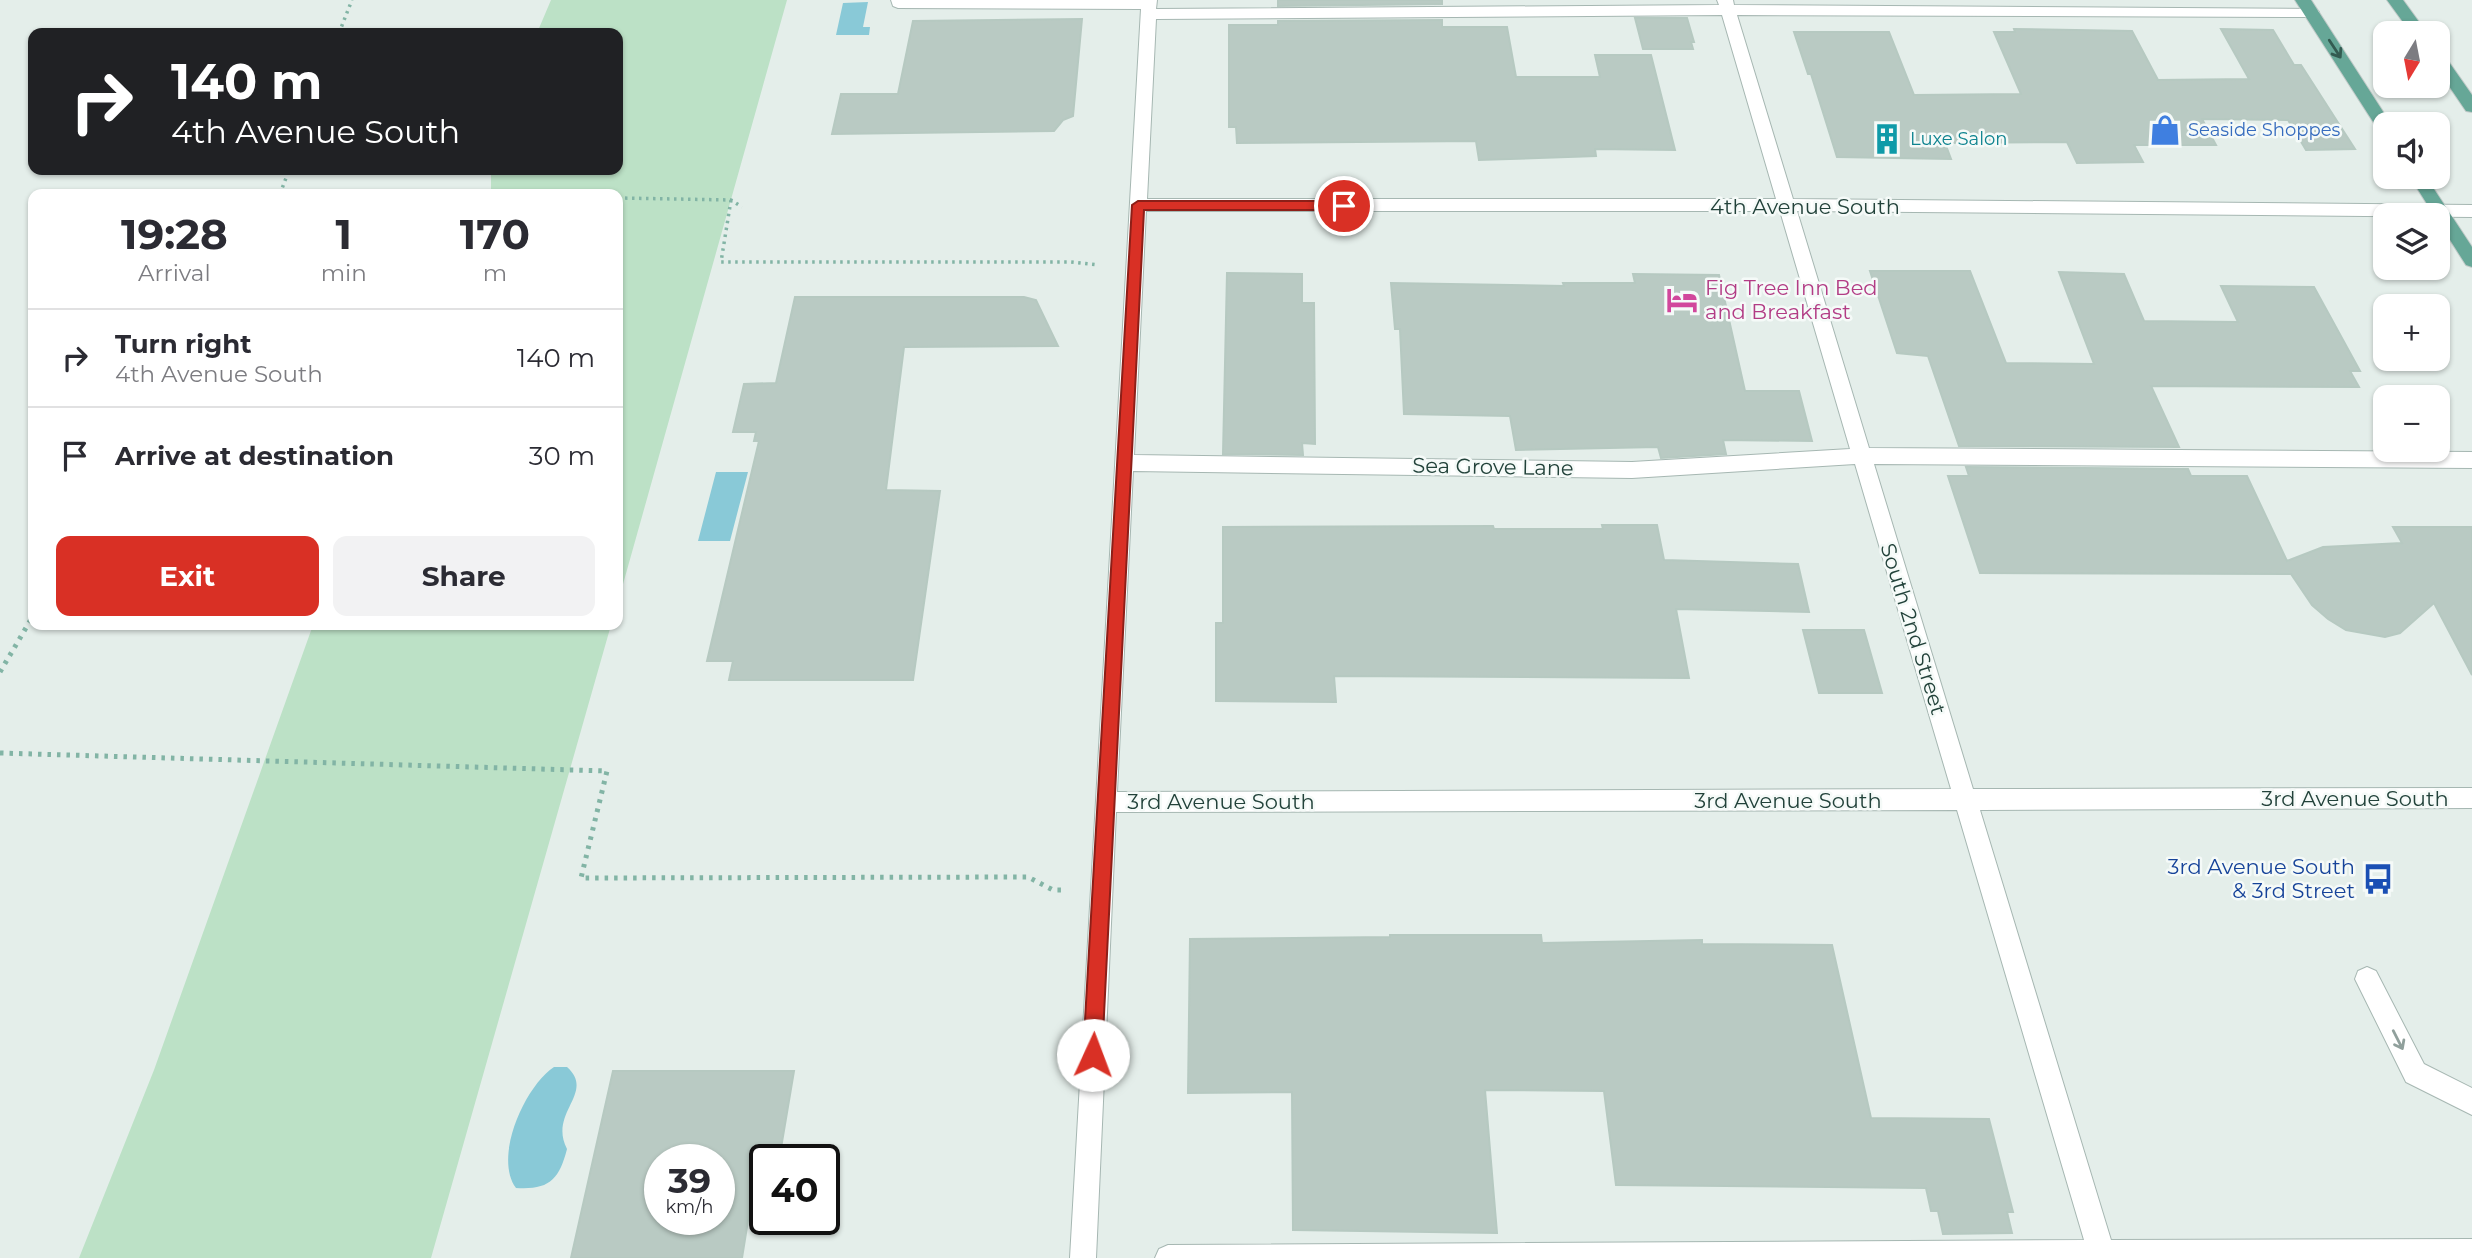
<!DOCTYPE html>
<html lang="en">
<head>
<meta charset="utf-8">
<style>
	body { margin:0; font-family:Montserrat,sans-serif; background:#f2f2f3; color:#2b2b33; height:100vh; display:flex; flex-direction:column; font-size:26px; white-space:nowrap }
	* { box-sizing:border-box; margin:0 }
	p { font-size:23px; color:#7c7c81 }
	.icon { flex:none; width:38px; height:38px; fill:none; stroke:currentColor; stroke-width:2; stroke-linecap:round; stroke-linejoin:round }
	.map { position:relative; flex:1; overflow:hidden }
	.drawer { position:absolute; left:28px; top:189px; width:595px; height:441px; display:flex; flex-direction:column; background:#fff; border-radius:14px; box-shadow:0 2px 5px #0004 }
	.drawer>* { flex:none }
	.top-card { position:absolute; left:28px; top:28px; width:595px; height:147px; border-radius:14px; box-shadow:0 2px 5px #0004; background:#202124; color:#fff; overflow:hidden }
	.needle { width:46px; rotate:190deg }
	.tools { position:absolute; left:2373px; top:21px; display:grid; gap:14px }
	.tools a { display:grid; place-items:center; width:77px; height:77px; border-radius:14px; background:#fff; box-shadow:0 2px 5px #0004; font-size:35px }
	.speed { position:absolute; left:644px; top:1144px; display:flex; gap:14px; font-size:35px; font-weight:700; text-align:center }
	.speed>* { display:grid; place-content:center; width:91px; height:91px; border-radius:50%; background:#fff; box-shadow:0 2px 5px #0004; line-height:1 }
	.speed small { font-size:18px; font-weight:400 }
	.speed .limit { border:4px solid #111; border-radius:10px; background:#fff; color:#111 }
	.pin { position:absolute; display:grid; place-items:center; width:60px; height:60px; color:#fff; margin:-30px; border:4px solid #fff; border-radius:50%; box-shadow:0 2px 7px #0007 }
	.me { position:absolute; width:77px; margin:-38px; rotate:2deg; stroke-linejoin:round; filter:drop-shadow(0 0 5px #0008) }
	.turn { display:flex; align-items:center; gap:24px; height:147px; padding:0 28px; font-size:32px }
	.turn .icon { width:91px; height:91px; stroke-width:2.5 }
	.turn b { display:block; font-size:49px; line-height:60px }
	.eta { display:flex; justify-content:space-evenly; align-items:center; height:119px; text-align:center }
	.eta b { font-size:42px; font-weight:700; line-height:49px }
	.cta { display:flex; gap:14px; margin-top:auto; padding:14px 28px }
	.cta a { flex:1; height:80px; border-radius:14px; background:#d93025; color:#fff; font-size:28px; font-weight:700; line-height:80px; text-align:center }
	.cta a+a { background:#f2f2f3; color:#2b2b33 }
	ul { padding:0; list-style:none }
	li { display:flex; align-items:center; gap:21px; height:98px; padding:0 28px; border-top:2px solid #e1e1e2 }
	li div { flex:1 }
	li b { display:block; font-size:26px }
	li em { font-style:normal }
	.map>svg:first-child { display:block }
</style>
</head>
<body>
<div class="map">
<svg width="2472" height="1258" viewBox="0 0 2472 1258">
	<rect width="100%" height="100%" fill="#e4eeea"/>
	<path fill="#bce1c6" d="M551 0H787L618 602V194H496L491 189V170H618V33H537Z
		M313 625H611L431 1258H79L154 1070Z"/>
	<path fill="#89c9d7" d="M868 2 863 27H870L869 35H836L843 3Z
		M716 472H748L730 541H698Z
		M554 1067H567C596 1093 548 1112 567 1149 559 1180 549 1190 516 1188 493 1157 525 1086 554 1067Z"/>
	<path fill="#b9cac3" stroke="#b6c9c1" stroke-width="2" fill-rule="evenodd" d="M1278 0H1442V4L1278 6Z
		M1635 18H1687L1694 42H1691L1693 49H1643Z
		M1082 19 1073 116 1063 120 1054 131 832 134 841 94H898L913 21Z
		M1442 20V27H1507L1516 77H1600L1595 55H1651L1675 150 1595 149 1596 156 1479 160 1476 141 1237 143 1236 127H1229V25H1278V21Z
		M2014 29 2132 31 2158 80 2249 79 2221 29 2273 30 2294 65H2301L2355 149 2306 150 2288 120 2202 119 2216 145H2134L2143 162 2077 163 2067 142 1945 143 1951 159 1837 157 1811 74H1808L1794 32H1889L1914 95 2021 94 1994 32H2015Z
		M1870 271H1970L2006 363 2094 364 2059 272 2124 274 2144 321 2238 322 2221 286 2314 287 2360 371H2350L2359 387 2151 386 2179 447 1959 446 1928 356 1897 353Z
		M1227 273 1302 274V303H1314L1315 444 1302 443 1303 455 1223 454Z
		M1633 274 1719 275 1745 391H1799L1812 441 1723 440 1726 454 1661 458 1658 447 1516 450 1510 416 1404 414 1400 329H1395L1391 283 1564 286 1563 283H1635Z
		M795 297H1024L1036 300 1058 346 904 347 886 490 940 491 913 680H729L733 661H707L759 441H754L756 432H733L744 384 776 383Z
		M1966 467 2188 469 2191 476H2247L2287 561 2323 547 2402 543 2393 527H2472V675L2434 603 2400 633 2385 637 2346 630 2328 619 2312 605 2291 574 1980 573 1948 476H1969Z
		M1602 525H1657L1664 560 1798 564 1809 612 1676 609 1689 678 1334 676 1336 702 1216 701V623H1223V527L1493 526 1494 529H1603Z
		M1803 630H1864L1882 693H1819Z
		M1390 935H1541L1542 943 1702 940V944L1832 945 1871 1118 1989 1119 2013 1212H2007L2012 1233 1943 1234 1938 1211H1931L1926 1188 1616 1185 1604 1091 1485 1090 1497 1233 1293 1230 1292 1092 1188 1093 1190 939 1390 937Z
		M613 1071H794L779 1160H765V1171H756L742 1258H571ZM660 1160H719V1220H660Z"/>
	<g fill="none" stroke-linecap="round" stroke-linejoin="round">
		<defs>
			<path id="minor" d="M891 0H1157L1156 9 1719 5 1717 0H1733L1734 5 2316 9 2319 12 2316 15 2311 17 1737 15 1793 199 2472 205V217L1797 211 1869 448 2472 452V468L1874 464 1973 789 2472 788V808L1980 810 2111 1240 2472 1239V1258H1155L1159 1249 1168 1245 2084 1240 1957 810 1116 812 1096 1258H1070L1141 9 898 8 893 6ZM1722 15 1776 199H1147L1156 19ZM1146 211H1780L1850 449 1632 462 1134 455ZM1855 464 1951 789 1117 792 1133 471 1632 478Z
				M2367 967 2376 971 2424 1064 2472 1088V1115L2406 1082 2355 979 2358 971Z"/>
			<path id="major" d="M2295 0H2311L2391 124H2385V132L2379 131Z
				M2387 0H2403L2427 33H2411Z
				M2438 54 2444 55 2472 95V112L2466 111 2438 70Z
				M2410 177H2426L2472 247V267L2466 265 2438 221V215H2434Z"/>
		</defs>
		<use href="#minor" stroke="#a6b7b2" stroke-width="2"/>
		<use href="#major" stroke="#c1cac8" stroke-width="2"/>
		<path stroke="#82b4a5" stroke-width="3.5" stroke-dasharray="2.5 4.5" stroke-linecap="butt" d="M339 33 352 0
			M280 194 289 170
			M618 198 731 200 742 207
			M731 200 721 262H1071L1099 265"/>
		<path stroke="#82b4a5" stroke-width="5" stroke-dasharray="3.5 6" stroke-linecap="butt" d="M618 544H624
			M0 672 33 616
			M0 753 607 771 581 878 1028 877 1053 890H1065"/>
		<use href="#minor" fill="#fff" fill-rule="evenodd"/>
		<use href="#major" fill="#66a797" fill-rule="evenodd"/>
	</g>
	<defs><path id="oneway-shaft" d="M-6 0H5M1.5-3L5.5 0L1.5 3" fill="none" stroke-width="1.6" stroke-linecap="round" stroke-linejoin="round" transform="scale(1.75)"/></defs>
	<use stroke="#335b51" href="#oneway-shaft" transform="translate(2335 49) rotate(57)"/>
	<use stroke="#90a09c" href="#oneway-shaft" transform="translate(2398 1040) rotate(63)"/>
	<path fill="#d93025" stroke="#8d1f18" stroke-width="2" d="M1138 201H1344L1351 206 1344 210H1144L1102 1055 1099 1061 1093 1064 1086 1061 1083 1055 1132 205Z"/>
	<defs>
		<symbol id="shop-bare" viewBox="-9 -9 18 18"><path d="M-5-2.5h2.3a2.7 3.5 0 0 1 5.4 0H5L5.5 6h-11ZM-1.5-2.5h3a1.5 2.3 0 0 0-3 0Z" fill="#3f7fe0" stroke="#f5faf8" stroke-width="2.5" paint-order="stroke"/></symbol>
		<symbol id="building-bare" viewBox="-9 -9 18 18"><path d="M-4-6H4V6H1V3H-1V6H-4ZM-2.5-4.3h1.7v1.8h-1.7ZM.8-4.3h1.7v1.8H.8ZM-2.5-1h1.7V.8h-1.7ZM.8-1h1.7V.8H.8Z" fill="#0f9aa8" stroke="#f5faf8" stroke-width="2.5" paint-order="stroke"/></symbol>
		<symbol id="hotel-bare" viewBox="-9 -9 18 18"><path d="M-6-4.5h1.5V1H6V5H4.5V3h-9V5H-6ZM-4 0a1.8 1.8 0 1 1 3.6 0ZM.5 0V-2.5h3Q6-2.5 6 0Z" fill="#d1479c" stroke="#f5faf8" stroke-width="2.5" paint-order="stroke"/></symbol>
		<symbol id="bus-bare" viewBox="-9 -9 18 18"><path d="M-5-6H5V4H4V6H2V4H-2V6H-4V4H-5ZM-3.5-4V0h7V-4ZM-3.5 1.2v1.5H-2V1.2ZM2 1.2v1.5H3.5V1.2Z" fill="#1a4fb4" stroke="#f5faf8" stroke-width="2.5" paint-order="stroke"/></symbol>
	</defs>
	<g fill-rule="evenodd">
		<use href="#shop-bare" x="2143" y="108" width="44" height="44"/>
		<use href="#building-bare" x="1865" y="117" width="44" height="44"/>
		<use href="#hotel-bare" x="1660" y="278" width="44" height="44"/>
		<use href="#bus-bare" x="2356" y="857" width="44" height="44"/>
	</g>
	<g text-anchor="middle" stroke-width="5" stroke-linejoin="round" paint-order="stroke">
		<g font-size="18" fill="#366cbe" stroke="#f5faf8" text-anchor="start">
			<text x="2188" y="136">Seaside Shoppes</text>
		</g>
		<g font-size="18" fill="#0d838f" stroke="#f5faf8" text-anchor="start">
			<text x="1910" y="145">Luxe Salon</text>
		</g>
		<g font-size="21" fill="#22423a" stroke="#f5faf8">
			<text x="1805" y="214">4th Avenue South</text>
			<text transform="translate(1493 467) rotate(1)" y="7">Sea Grove Lane</text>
			<text transform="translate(1913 629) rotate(73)" y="7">South 2nd Street</text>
			<text x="2355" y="806">3rd Avenue South</text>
			<text x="1788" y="808">3rd Avenue South</text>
			<text x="1221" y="809">3rd Avenue South</text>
		</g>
		<g font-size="21" fill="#b23c85" stroke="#f5faf8" text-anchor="start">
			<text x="1705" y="295">Fig Tree Inn Bed<tspan x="1705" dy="24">and Breakfast</tspan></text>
		</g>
		<g font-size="21" fill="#164399" stroke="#f5faf8" text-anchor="end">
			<text x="2355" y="874">3rd Avenue South<tspan x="2355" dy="24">&amp; 3rd Street</tspan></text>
		</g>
	</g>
</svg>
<div class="tools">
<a><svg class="needle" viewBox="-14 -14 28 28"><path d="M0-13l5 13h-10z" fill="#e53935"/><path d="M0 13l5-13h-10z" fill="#7c7c81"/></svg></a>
<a><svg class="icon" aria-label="sound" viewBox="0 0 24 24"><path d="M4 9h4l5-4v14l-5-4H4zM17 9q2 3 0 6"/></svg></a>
<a><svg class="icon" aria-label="layers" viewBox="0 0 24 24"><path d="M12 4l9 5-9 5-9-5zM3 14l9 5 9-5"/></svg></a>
<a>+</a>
<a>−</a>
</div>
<div class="speed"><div>39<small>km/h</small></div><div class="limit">40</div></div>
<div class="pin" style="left:1344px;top:206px;background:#d93025"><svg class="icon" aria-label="arrive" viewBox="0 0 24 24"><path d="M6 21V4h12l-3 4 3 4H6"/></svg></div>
<svg class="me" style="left:1093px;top:1055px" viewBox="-20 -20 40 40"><circle r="19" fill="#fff"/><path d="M0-13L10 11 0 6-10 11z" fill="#d93025"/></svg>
<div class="top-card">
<div class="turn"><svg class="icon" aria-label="right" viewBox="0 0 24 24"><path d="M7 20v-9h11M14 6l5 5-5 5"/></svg><div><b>140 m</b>4th Avenue South</div></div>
</div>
<section class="drawer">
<div class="eta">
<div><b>19:28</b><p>Arrival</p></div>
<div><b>1</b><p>min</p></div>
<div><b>170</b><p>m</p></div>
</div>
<ul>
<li><svg class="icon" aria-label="right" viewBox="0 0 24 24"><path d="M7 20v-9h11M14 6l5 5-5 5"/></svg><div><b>Turn right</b><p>4th Avenue South</p></div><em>140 m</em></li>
<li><svg class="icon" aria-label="arrive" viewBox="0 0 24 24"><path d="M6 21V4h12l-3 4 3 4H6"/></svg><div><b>Arrive at destination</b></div><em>30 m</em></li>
</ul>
<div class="cta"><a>Exit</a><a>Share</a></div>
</section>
</div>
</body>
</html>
